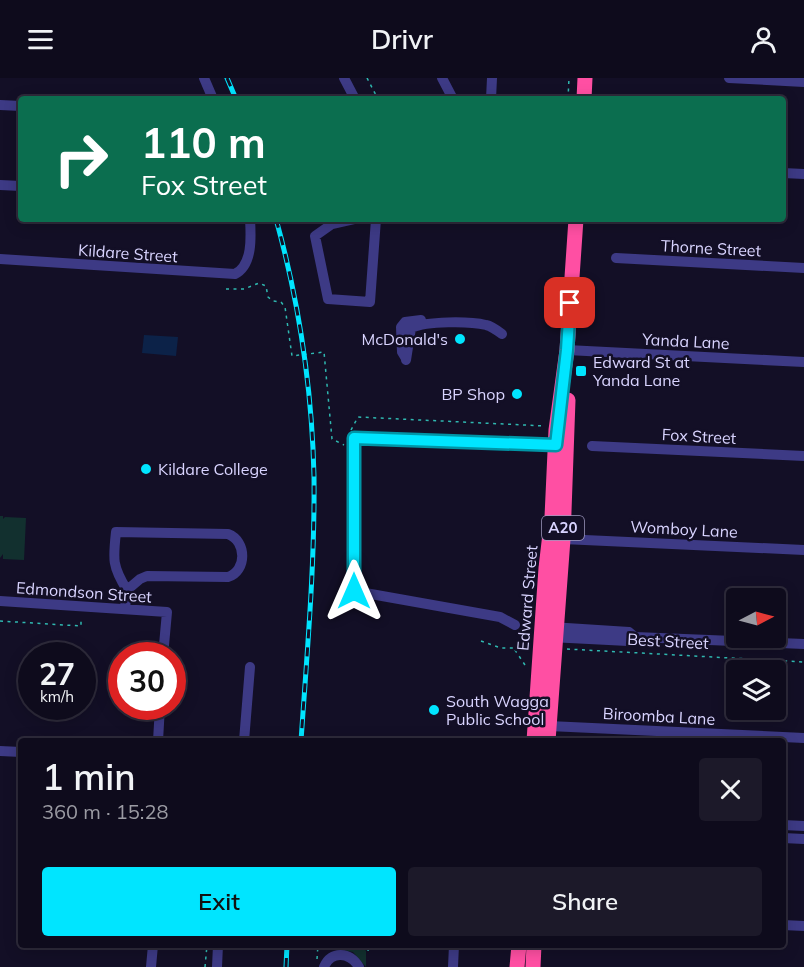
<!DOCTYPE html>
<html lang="en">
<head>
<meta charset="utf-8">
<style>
	body { margin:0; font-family:Mulish,sans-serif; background:#1c1929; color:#f1f3f6; height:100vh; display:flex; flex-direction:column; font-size:22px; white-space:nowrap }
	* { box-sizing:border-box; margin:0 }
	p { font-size:20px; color:#9b9ba3 }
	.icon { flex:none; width:33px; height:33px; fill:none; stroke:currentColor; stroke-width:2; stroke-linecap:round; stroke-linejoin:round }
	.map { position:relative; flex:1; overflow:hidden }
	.panel { position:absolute; left:18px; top:660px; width:768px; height:210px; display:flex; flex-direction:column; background:#0e0b1c; border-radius:6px; box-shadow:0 3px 15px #0003,0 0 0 2px #2e2b3b }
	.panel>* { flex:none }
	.top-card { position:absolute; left:18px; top:18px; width:768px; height:126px; border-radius:6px; box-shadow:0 3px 15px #0003,0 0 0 2px #2e2b3b; background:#0b6e4f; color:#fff; overflow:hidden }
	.needle { width:39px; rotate:84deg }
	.buttons { position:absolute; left:726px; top:510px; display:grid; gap:12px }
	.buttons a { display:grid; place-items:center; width:60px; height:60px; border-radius:6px; background:#0e0b1c; box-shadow:0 3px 15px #0003,0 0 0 2px #2e2b3b; font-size:30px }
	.speed { position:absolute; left:18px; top:564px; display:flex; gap:12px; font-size:30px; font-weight:700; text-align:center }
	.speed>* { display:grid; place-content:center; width:78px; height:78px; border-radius:50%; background:#0e0b1c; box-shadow:0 3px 15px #0003,0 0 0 2px #2e2b3b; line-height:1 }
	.speed small { font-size:15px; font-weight:400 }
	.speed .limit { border:9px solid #d22; background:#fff; color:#111 }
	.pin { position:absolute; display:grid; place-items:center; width:51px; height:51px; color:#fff; margin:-26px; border-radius:12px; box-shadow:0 3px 9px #0006 }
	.me { position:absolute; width:66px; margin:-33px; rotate:0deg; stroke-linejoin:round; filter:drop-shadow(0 0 4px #0008) }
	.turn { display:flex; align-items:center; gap:21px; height:126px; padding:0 24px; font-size:27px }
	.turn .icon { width:78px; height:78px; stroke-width:2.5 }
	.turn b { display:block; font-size:42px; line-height:51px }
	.round { display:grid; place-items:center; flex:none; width:63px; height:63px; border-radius:6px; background:#1c1929 }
	.headline { display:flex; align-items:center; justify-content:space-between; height:102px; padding:0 24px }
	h1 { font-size:36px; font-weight:600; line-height:45px }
	.primary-button { display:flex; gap:12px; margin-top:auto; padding:12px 24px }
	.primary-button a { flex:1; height:69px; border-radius:6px; background:#00e5ff; color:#111; font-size:24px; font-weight:600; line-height:69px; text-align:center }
	.primary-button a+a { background:#1c1929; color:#f1f3f6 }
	header { display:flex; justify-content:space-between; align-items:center; height:78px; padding:0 24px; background:#0e0b1c; font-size:27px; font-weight:600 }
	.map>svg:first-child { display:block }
</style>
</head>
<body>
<header><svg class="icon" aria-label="menu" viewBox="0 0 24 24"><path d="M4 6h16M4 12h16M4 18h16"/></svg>Drivr<svg class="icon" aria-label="person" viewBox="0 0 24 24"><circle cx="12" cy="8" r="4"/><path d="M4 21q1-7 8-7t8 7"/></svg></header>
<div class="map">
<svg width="804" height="889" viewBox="0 0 804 889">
	<rect width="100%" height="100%" fill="#130f26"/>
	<path fill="#12302f" d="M0 438H3V441L5 439 26 440 24 482 3 481V476L0 480Z
		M336 867H361L366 873V889L353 874 339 871Z"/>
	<path fill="#0c2248" d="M144 257 178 259 176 278 142 275Z"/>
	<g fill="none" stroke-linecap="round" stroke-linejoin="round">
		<path stroke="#2fb8b0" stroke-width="1.5" stroke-dasharray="3 4.5" stroke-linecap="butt" d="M367 0 378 21
			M568 21 569 0
			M226 211H244L259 205 266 208 268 219 273 223 281 224 285 229 292 278 324 274 332 361 344 367
			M351 352 358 339 545 348
			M0 543 81 548V542
			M481 563 501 570H527L528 573
			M567 571 804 584
			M515 572 527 590
			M368 873 369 867
			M317 881 318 867
			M205 889 207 867"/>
		<path stroke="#3d3a85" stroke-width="10" d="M204 0 213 21
			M344 0 355 21
			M442 0 453 21
			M729 0 804 4
			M491 21 492 0
			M0 27 21 28
			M783 95 804 96
			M0 107 21 108
			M354 141 332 146 315 158 328 221 370 224 376 141
			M616 180 804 190
			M0 181 235 196C253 187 251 158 250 141
			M567 272 804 284
			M405 279 402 274 401 249 405 244 421 242
			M406 282 411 250C427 243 469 243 486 247 491 248 498 253 502 256
			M592 368 804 378
			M563 461 804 472
			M0 523 167 534 163 578
			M125 531 127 512 140 501 147 498 228 499C247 493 247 463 228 456L116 454C113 481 112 488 127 512
			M515 547 500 539 354 513V360L562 367
			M551 549 629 554 635 559 804 566
			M550 559 628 563 635 559
			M549 648 804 660
			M158 663 160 628
			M244 663 250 589
			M0 673 21 674
			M783 747 804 748
			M783 760 804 761
			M783 847 804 848
			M151 889 153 867
			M217 889 218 867
			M324 889C331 872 350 874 359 889
			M453 889 454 867"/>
		<path stroke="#ff4fa3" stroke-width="15" d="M584 21 585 0
			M534 663 546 490 552 439 556 352 567 272 576 141
			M548 663 563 461 568 322
			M517 889 519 867
			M533 889 534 867"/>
		<defs>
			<path id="rail" d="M227 0 236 21
				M276 141C299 224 312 312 314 398 315 487 307 575 301 663
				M286 889 287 867"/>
		</defs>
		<use href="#rail" stroke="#00e5ff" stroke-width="5"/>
		<use href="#rail" stroke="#130f26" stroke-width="3" stroke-dasharray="9" stroke-linecap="butt"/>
	</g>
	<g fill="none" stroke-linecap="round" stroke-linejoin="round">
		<defs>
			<path id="route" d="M354 513V360L556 367 567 272 570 225"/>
		</defs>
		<use href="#route" stroke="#0095a6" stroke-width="15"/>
		<use href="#route" stroke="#00e5ff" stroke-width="10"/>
	</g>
	<g fill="#00e5ff" stroke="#130f26" stroke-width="2">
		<circle cx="460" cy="261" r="6"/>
		<rect x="575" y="287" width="12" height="12" rx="3"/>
		<circle cx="517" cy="316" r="6"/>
		<circle cx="146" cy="391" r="6"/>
		<circle cx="434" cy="632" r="6"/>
	</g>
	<g text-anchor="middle" stroke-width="5" stroke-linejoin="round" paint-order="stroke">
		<rect fill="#130f26" stroke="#9e99be" stroke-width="1.5" x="542" y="438" width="42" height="24" rx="4.5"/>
		<g font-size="15" font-weight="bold" fill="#d9d4ff">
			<text x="563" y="455">A20</text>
		</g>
		<g font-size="16" fill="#d9d4ff" stroke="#130f26">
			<text transform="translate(711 170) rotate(3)" y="6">Thorne Street</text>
			<text transform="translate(128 175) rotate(4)" y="6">Kildare Street</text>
			<text transform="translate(686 263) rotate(3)" y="6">Yanda Lane</text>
			<text transform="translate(699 358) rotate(3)" y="6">Fox Street</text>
			<text transform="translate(684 451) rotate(3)" y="6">Womboy Lane</text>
			<text transform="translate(84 514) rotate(4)" y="6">Edmondson Street</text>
			<text transform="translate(527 520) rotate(-85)" y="6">Edward Street</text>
			<text transform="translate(668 563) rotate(3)" y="6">Best Street</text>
			<text transform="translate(659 638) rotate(3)" y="6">Biroomba Lane</text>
		</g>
		<g font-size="16" fill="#d9d4ff" stroke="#130f26" text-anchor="start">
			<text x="448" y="267" text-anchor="end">McDonald's</text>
			<text x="593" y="290">Edward St at<tspan x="593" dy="18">Yanda Lane</tspan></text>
			<text x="505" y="322" text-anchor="end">BP Shop</text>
			<text x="158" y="397">Kildare College</text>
			<text x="446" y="629">South Wagga<tspan x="446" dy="18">Public School</tspan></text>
		</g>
	</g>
</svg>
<div class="buttons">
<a><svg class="needle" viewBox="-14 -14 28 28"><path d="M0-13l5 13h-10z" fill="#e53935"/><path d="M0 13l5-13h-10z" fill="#9b9ba3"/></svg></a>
<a><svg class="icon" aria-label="layers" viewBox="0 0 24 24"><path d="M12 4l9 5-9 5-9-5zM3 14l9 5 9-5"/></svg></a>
</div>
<div class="speed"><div>27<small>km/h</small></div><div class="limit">30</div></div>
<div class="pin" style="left:570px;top:225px;background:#d93025"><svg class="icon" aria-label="arrive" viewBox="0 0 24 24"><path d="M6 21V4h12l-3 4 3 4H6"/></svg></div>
<svg class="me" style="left:354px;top:513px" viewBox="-20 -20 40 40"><path d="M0-17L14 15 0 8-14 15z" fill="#00e5ff" stroke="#fff" stroke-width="4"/></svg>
<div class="top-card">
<div class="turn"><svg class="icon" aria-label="right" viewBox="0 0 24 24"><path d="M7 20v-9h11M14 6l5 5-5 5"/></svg><div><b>110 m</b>Fox Street</div></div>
</div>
<section class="panel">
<div class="headline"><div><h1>1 min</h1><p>360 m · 15:28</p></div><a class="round"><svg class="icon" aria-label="close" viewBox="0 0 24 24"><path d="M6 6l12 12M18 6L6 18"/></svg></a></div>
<div class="primary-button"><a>Exit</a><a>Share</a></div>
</section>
</div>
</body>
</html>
